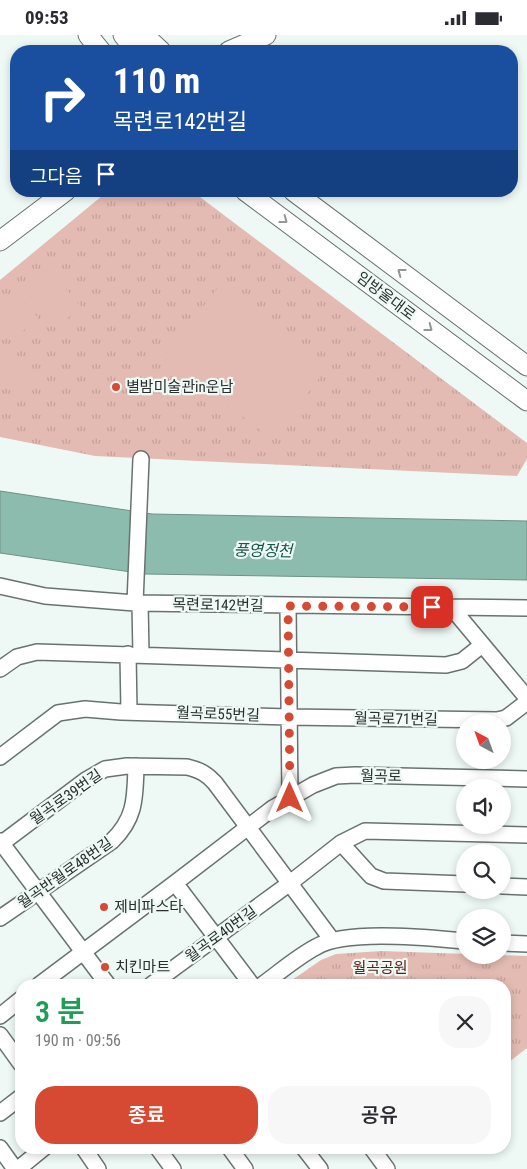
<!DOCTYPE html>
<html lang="ko">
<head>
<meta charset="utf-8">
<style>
	body { margin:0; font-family:"Roboto Condensed","Noto Sans KR",sans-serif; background:#f7f7f7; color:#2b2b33; height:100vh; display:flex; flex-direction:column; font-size:19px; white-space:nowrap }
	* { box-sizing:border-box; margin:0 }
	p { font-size:16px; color:#7c7c81 }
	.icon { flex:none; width:28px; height:28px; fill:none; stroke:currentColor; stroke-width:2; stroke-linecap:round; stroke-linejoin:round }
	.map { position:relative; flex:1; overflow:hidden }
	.drawer { position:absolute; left:15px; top:944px; width:496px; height:175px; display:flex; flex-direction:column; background:#fff; border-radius:20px; box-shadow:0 2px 8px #0003 }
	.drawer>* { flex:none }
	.guide { position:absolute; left:10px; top:10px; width:508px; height:152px; border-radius:20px; box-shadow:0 2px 8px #0003; background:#1a4fa0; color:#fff; overflow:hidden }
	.needle { width:32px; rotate:319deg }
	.buttons { position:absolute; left:456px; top:679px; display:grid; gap:10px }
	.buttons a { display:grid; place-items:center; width:55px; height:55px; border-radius:50%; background:#fff; box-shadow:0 2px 8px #0003; font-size:25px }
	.pin { position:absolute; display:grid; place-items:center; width:42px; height:42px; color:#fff; margin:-21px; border-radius:10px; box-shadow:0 2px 8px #0006 }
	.me { position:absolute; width:55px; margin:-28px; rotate:0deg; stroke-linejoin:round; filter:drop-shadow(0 0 4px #0008) }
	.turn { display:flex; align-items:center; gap:18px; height:105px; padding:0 20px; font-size:22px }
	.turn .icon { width:65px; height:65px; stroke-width:2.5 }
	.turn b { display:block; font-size:35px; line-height:42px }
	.then { display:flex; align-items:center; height:48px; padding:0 20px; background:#0003; gap:10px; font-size:19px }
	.round { display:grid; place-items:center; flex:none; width:52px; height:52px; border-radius:20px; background:#f7f7f7 }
	.summary { display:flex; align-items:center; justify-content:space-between; height:85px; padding:0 20px }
	h1 { font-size:30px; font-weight:600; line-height:38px; color:#1e9e55 }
	.primary-button { display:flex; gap:10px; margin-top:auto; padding:10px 20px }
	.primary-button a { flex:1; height:58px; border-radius:20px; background:#d64a33; color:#fff; font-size:20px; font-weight:600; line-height:58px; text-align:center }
	.primary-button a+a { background:#f7f7f7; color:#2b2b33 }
	.status { display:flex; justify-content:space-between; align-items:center; height:35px; padding:0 25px; background:#fff; direction:ltr }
	.status svg { height:14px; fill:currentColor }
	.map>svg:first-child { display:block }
</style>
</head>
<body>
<div class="status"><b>09:53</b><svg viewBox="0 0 49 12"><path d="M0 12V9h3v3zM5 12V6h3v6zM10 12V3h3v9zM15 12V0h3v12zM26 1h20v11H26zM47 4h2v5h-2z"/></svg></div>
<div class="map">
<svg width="527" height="1134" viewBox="0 0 527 1134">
	<defs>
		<pattern id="park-tufts" width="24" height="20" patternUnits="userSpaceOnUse" patternTransform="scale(1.25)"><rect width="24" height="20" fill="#e3bbb2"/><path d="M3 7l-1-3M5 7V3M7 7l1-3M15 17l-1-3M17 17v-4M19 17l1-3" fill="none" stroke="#c3a199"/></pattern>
	</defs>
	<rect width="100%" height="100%" fill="#eef9f5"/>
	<path fill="url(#park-tufts)" d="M108 156H192L527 408V424L517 441 95 421 0 402V245Z
		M381 916 527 921V1013L505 1030V950H285L321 925 336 919Z"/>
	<path fill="#e3bbb2" d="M48 232 81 272 56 293 23 252Z
		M220 250 329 330 273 405 164 322Z
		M17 258 38 283 16 302 0 284V273Z
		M10 312 33 339 12 358 0 343V321Z"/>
	<path fill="#8cbcae" stroke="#6f9187" d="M0 456 152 479 527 486V545L145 539 0 518Z"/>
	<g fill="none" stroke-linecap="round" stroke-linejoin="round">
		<defs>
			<path id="minor" d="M0 551 45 561 135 568 527 573
				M135 568 141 424
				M140 568 141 620
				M288 571 290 763
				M451 572 527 663
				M128 619 129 677
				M0 634 17 622 37 617 446 630 462 626 482 610
				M0 722 58 678 85 674 121 677 289 682 497 685 506 683 527 667
				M0 806 108 950
				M2 808 86 745 105 734 127 731 187 732C200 735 207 739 215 748L332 905
				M341 808 371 841 384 846 465 849
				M175 848 252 950
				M502 851 527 852
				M0 883 112 806C136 783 135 762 136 731
				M502 908 527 909
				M39 950 175 848 273 773 313 750 336 741 355 740 527 744
				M151 950 290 848 341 808 365 796 527 800
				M262 950C280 937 297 922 316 912 346 894 429 903 465 906
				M0 981 21 964
				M0 1000 21 1029
				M0 1078 21 1062
				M83 1112 98 1134
				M157 1112 173 1134
				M229 1112 245 1134
				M303 1112 320 1134
				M371 1112 387 1134
				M0 1113 15 1134
				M18 1134 45 1112"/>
			<path id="major" d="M88 0 101 16
				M123 0 136 16
				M144 0 161 16
				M229 16 266 0
				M245 156 527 366
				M293 156 527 331
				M0 206 66 156"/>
		</defs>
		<use href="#minor" stroke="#69726f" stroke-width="18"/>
		<use href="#major" stroke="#69726f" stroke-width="21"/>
		<use href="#minor" stroke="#fff" stroke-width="15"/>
		<use href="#major" stroke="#fff" stroke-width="19"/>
	</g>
	<defs><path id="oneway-chevron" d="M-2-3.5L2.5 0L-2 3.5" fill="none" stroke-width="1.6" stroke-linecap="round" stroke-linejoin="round" transform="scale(1.25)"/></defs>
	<g stroke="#949696">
		<use href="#oneway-chevron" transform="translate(284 185) rotate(37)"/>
		<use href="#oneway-chevron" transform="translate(401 237) rotate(-143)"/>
		<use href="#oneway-chevron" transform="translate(429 293) rotate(37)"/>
	</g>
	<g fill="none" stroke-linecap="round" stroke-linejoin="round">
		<path stroke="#d64a33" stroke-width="9" stroke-dasharray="0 16.2" d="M290 763 288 571 432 572"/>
	</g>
	<g fill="#d64a33" stroke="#eef9f5" stroke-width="2">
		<circle cx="116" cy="352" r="5"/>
		<circle cx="104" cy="872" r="5"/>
		<circle cx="105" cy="932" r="5"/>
	</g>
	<g text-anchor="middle" stroke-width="4.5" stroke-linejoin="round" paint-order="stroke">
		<g font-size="15" fill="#2a2e2c" stroke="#eef9f5">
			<text transform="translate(386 261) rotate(37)" y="5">임방울대로</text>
			<text transform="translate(218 570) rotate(1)" y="5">목련로142번길</text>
			<text transform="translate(218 679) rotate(2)" y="5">월곡로55번길</text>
			<text transform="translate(396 684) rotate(1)" y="5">월곡로71번길</text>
			<text transform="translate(381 741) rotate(1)" y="5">월곡로</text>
			<text transform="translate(66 762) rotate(-35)" y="5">월곡로39번길</text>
			<text transform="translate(65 838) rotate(-35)" y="5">월곡반월로48번길</text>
			<text transform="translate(221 899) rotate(-36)" y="5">월곡로40번길</text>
		</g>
		<g font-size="15" fill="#2a2e2c" stroke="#eef9f5" text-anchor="start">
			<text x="126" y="357">별밤미술관in운남</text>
			<text x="114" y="877">제비파스타</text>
			<text x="115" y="937">치킨마트</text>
		</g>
		<g font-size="15" fill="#5b231a" stroke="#eef9f5">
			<text x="380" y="938">월곡공원</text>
		</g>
		<g font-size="16" font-style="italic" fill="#165648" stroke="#eef9f5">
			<text transform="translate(263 515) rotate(1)" y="6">풍영정천</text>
		</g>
	</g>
</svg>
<div class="buttons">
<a><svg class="needle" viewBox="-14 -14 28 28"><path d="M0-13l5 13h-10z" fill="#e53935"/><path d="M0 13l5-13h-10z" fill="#7c7c81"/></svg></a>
<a><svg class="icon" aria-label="sound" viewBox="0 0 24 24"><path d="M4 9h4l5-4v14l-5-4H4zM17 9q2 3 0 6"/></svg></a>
<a><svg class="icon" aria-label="search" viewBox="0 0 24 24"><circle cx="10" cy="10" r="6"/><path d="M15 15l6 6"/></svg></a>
<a><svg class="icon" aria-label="layers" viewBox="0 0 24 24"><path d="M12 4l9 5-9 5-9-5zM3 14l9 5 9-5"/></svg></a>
</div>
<div class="pin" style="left:432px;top:572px;background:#d93025"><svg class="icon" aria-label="arrive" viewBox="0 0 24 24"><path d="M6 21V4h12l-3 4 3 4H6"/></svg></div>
<svg class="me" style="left:290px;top:763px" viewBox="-20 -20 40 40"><path d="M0-17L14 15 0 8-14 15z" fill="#d64a33" stroke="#fff" stroke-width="4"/></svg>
<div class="guide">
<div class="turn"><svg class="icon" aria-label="right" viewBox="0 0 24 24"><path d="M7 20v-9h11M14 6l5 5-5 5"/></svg><div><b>110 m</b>목련로142번길</div></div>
<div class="then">그다음<svg class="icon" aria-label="arrive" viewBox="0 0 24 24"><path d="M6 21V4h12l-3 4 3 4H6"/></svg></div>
</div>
<section class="drawer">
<div class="summary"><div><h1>3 분</h1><p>190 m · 09:56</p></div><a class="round"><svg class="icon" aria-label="close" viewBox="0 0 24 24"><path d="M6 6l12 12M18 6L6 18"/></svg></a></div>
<div class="primary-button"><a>종료</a><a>공유</a></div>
</section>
</div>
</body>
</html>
